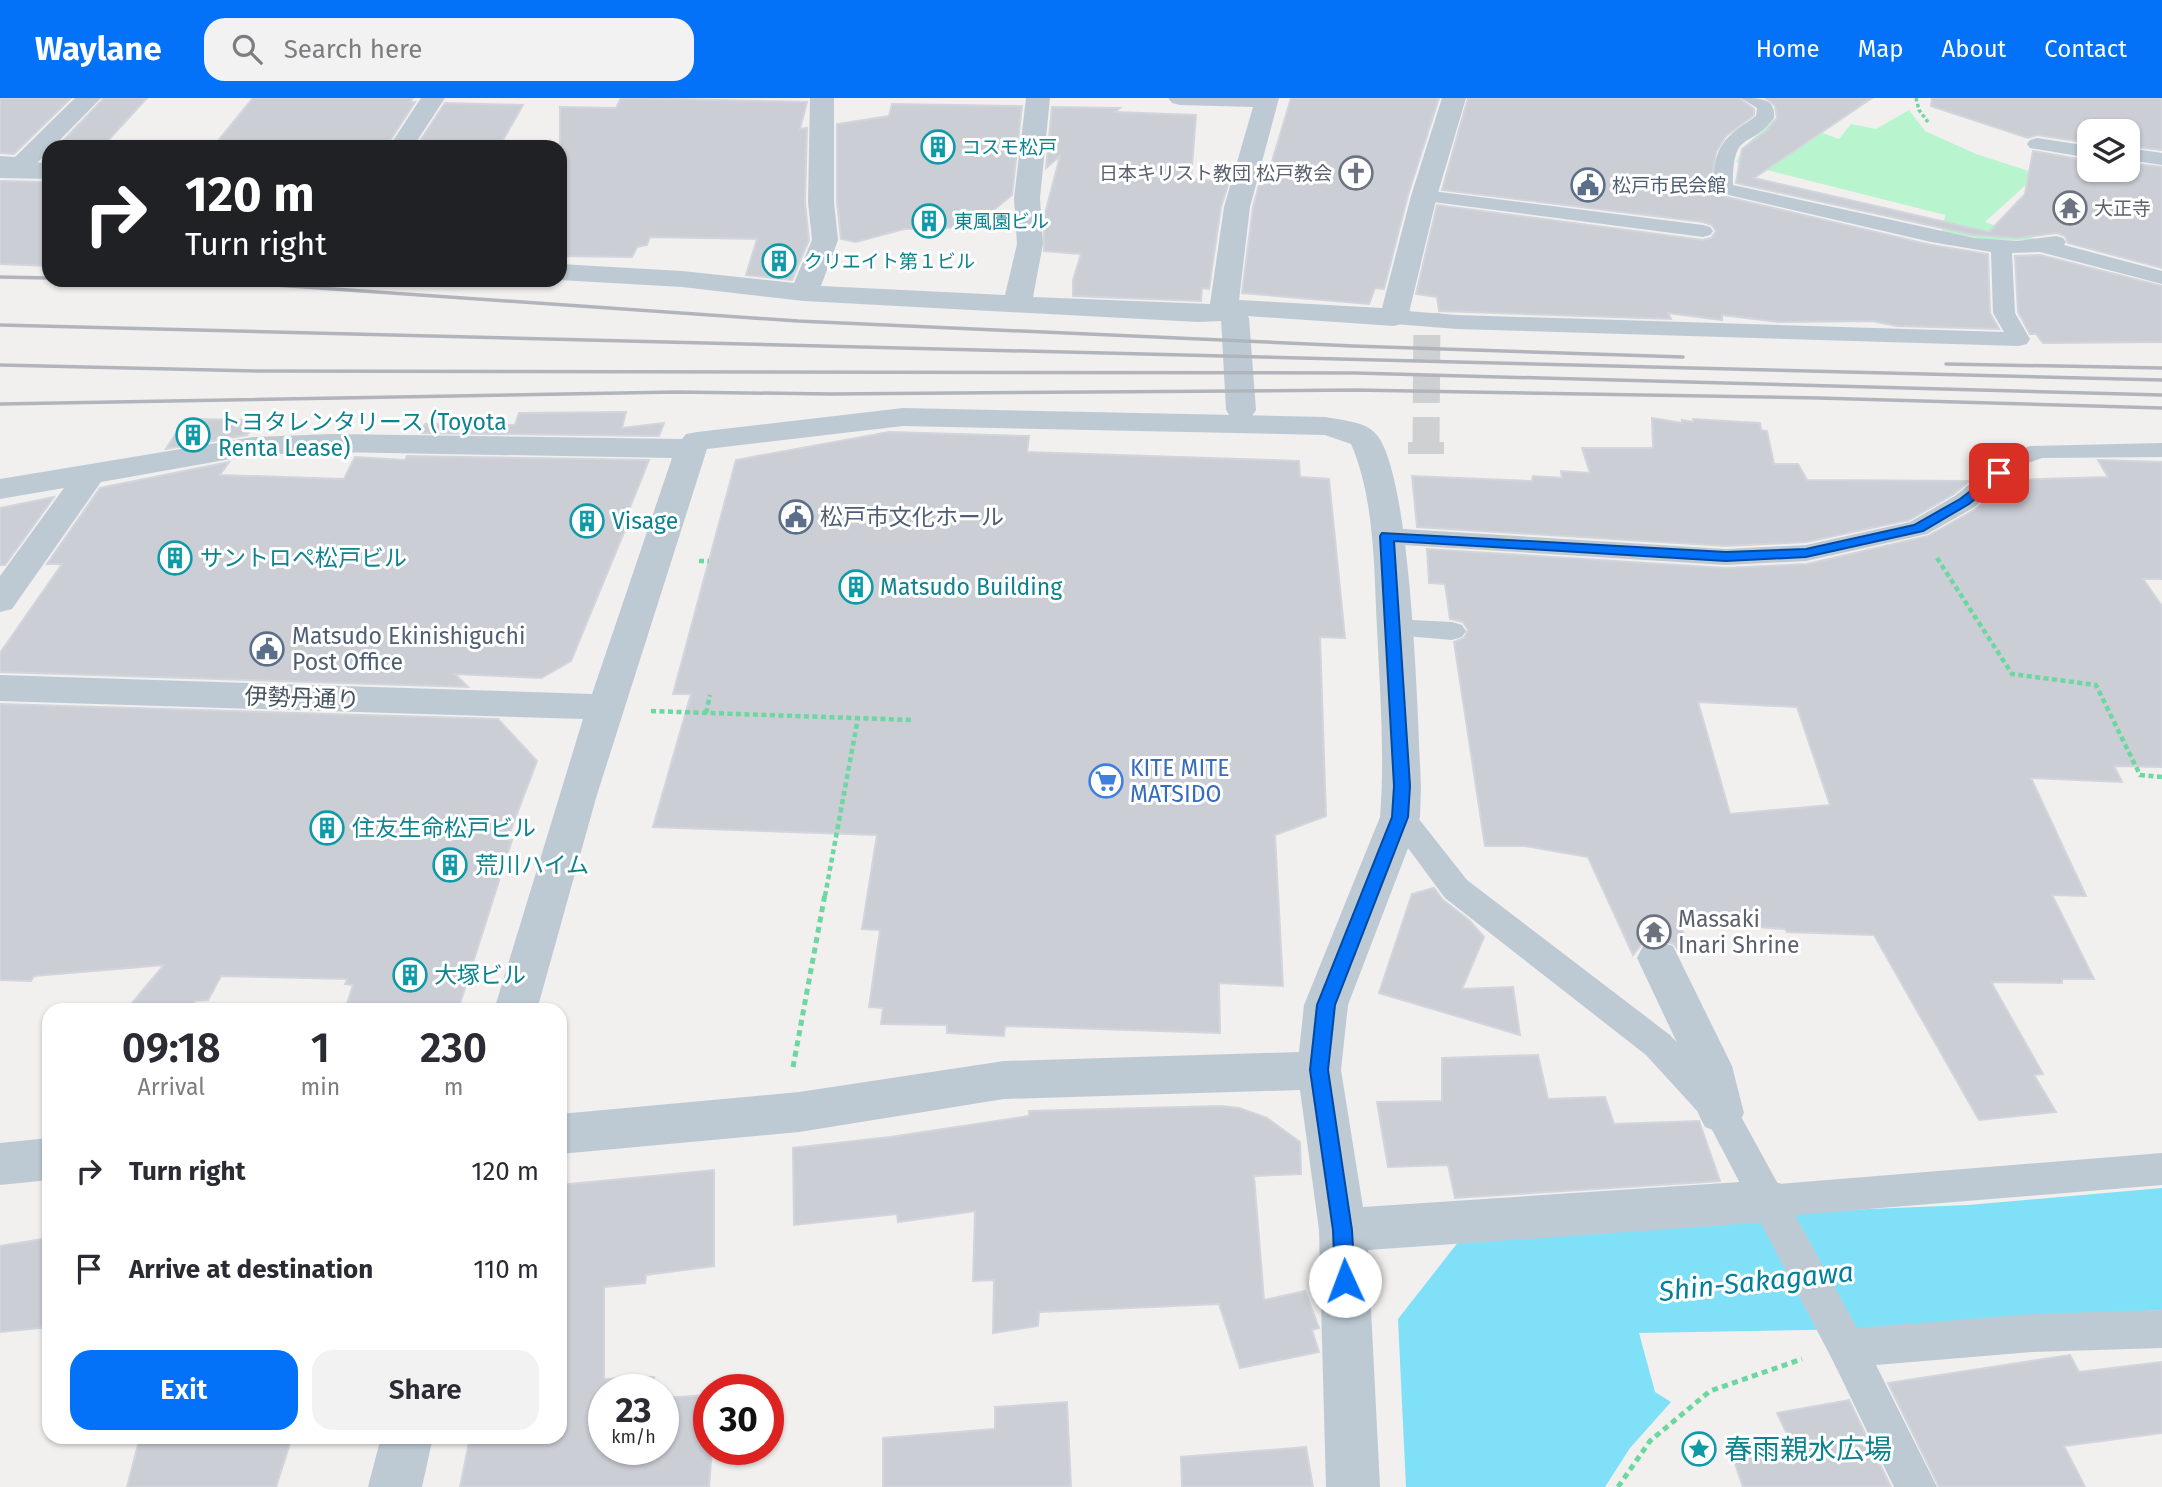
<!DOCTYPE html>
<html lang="en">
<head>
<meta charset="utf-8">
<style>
	body { margin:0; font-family:"Fira Sans","Noto Sans JP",sans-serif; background:#f2f2f3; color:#2b2b33; height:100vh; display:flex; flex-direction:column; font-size:26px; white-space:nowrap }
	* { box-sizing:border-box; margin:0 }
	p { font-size:23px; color:#7c7c81 }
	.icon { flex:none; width:38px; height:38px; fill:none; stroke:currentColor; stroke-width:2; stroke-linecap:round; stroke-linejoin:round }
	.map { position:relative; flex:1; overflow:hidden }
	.sheet { position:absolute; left:42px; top:905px; width:525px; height:441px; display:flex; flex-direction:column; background:#fff; border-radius:21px; box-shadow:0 2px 5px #0004 }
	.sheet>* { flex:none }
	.banner { position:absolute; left:42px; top:42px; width:525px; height:147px; border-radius:21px; box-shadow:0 2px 5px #0004; background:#202124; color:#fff; overflow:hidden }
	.buttons { position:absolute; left:2077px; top:21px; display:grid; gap:14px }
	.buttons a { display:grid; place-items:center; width:63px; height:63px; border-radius:14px; background:#fff; box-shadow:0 2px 5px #0004; font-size:35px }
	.speed { position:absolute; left:588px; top:1276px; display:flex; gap:14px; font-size:35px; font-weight:700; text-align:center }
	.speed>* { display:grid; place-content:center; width:91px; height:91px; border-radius:50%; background:#fff; box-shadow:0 2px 5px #0004; line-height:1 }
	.speed small { font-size:18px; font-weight:400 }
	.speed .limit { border:10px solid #d22; background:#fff; color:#111 }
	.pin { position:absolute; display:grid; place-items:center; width:60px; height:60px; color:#fff; margin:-30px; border-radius:14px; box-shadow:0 4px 10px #0006 }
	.me { position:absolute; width:77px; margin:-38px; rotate:358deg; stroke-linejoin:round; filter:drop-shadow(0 0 5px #0008) }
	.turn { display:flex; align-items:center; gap:24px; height:147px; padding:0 28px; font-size:32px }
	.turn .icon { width:91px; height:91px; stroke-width:2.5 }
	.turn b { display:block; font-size:49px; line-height:60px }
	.eta { display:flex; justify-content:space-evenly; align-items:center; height:119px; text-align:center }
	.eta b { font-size:42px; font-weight:600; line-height:49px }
	.primary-button { display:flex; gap:14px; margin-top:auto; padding:14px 28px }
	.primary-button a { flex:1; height:80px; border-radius:21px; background:#0372f8; color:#fff; font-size:28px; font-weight:600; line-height:80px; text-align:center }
	.primary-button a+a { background:#f2f2f3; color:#2b2b33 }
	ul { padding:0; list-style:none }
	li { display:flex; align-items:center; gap:21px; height:98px; padding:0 28px }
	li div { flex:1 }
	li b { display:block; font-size:26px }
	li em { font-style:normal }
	header { display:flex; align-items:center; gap:42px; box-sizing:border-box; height:98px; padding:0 35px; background:#0372f8; color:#fff }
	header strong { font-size:33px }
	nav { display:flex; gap:38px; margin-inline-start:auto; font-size:24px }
	.search { width:490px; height:63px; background:#f2f2f3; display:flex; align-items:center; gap:18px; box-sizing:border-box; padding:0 24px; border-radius:21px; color:#7c7c81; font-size:26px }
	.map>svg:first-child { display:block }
</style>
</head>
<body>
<header>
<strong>Waylane</strong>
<div class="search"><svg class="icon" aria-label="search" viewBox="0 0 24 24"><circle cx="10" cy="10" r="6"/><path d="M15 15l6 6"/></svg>Search here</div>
<nav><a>Home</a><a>Map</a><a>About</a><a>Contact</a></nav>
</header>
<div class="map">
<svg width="2162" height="1389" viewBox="0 0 2162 1389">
	<rect width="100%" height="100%" fill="#f2efef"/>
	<path fill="#b8f5cf" d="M1909 12 1925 33 1976 56 2038 76 1985 124 2042 143 1991 142 1942 135 1945 117 1736 64 1747 46 1778 18 1839 41 1851 26 1876 31Z"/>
	<path fill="#80e0f7" d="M2162 1090V1212L1867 1231 1639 1235 1655 1294 1671 1304 1630 1350 1605 1389H1406L1398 1221 1459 1143 1821 1113 1968 1107Z"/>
	<path fill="#cbced5" stroke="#d2d5dc" stroke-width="2" fill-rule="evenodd" d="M0 0H71L14 56 0 55Z
		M104 0H147L102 49H57Z
		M253 0H413L410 4H415L386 49H213Z
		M621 0 807 4 800 31 807 30 805 104 809 142 792 182 746 177 757 141 650 139 647 147 637 149 632 159 560 158V9L616 10Z
		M1291 0H1439L1408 97 1384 191 1375 190 1369 206 1242 195 1253 109 1259 87H1265Z
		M1468 0H1739L1754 11V17L1726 38 1716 54 1710 90 1714 96 1931 147 1988 156 1990 215 1999 231 1897 228 1872 223 1779 224 1722 217V222L1668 215 1671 221 1439 213 1437 199 1416 196 1437 107 1703 142 1711 140 1716 133 1712 127 1703 124 1442 92Z
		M1766 0H1872L1754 80 1989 134 2025 96 2033 53 2090 63V72H2128V65L2162 69V170L2068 145 2065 138 2057 135 2017 140 1974 137 1736 85 1742 51 1767 32 1777 20 1775 8Z
		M1932 0H2162V52L2128 48V33H2090V45L2037 37 2028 40 1931 8Z
		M445 5 523 7 499 49H416Z
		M892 6 1022 8 1012 97 973 129 904 131 856 144 841 141 837 104V26L889 18Z
		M1052 9 1120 10 1115 14 1196 17 1191 81 1229 84 1221 109 1209 191 1202 190 1201 203 1073 198V182L1081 156 1044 153V120L1060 58 1046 70Z
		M0 83 49 84V168L0 166Z
		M2040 157 2162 188V244L2043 245 2036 236H2030L2018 214 2015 158Z
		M626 314 622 330 664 325 659 338 420 335 425 326 515 327 519 315Z
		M1652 320 1682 325V322L1693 324V321L1760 325 1761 332 1767 333 1774 366H1798L1807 382 1969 383 1954 396 1909 422 1806 444 1726 448 1417 429 1412 378 1532 383 1533 378 1562 380 1561 373 1590 375 1582 350H1653Z
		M185 321 258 322 247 337 166 351Z
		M889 334 1029 338 1027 354 1299 363 1300 379 1329 381 1345 540 1320 539 1326 718 1275 737 1283 888 1219 885 1220 935 1005 928 1004 938 947 935V927L881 926 883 910 869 909 880 832 862 831 877 737 653 729 691 596H673L736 362Z
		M407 358 649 362 623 427H627L571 563 541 580 455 576 468 589 0 574V555L62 466H47L100 390 229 364 220 377 344 381 355 359 405 362Z
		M2098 362 2162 364V481H2143L2162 508V669L2114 668 2122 684 2031 680 2086 798 2052 797 2094 881H2062V885L1991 884 2043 976 2034 977 2056 1014 1979 1022 1874 837 1787 834 1785 831 1678 823 1688 845H1682L1685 851 1678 852 1674 846 1657 841 1642 846 1633 857 1588 759 1525 748H1485L1454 544 1464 540 1468 532 1463 524 1450 521 1445 486 1429 485 1427 451 1726 470 1807 466 1928 438 1974 412 2010 382 2108 379ZM1698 604 1797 609 1830 707 1730 716Z
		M54 399 5 467H0V410Z
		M0 606 498 621 537 663 507 742H512L458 912H345L353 887 345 886 348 881 221 878 208 902 195 903 191 912H126L164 867 34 878 31 883 0 882Z
		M1434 790 1443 802 1469 822 1484 839 1462 891 1513 889 1520 937 1379 895 1412 796Z
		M1538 957 1548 1001 1605 999 1614 1026 1699 1023 1720 1083 1455 1100 1448 1067 1388 1069 1377 1004 1442 1003V960Z
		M1221 1008 1239 1010 1267 1020 1300 1044 1301 1076 1254 1078 1264 1202 1305 1193 1319 1230 1312 1232 1319 1254 1240 1270 1219 1206 1039 1214 1038 1228 993 1235 994 1182 973 1183 975 1113 898 1124 897 1116 794 1127 793 1050 890 1039 1029 1018V1013Z
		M714 1072V1168L646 1177 645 1185 604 1189V1281L654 1279 653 1292H604V1351H663V1300L709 1297V1351H712L709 1389H460L470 1339H560V1087Z
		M49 1140V1229L0 1234V1148Z
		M2070 1257 2079 1274 2162 1264V1335L2064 1348 2085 1389H1939L1888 1285Z
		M1849 1302 1891 1389H1743L1728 1345 1789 1340 1777 1315Z
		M1067 1304 1071 1389H883V1340L995 1331V1309Z
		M140 1339H292L276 1389H127Z
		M1306 1349 1313 1389H1182L1181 1359Z"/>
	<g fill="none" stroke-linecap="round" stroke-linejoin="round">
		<path stroke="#cfd0d2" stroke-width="27" stroke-dasharray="27 14" stroke-linecap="butt" d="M1426 346 1427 215"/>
		<path stroke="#cfd0d2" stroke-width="36" stroke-dasharray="36 18" stroke-linecap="butt" d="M1426 356V344"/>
		<path stroke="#6cd7a0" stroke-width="3.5" stroke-dasharray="3.5 2.5" stroke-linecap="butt" d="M1916 0 1919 12 1928 24"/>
		<path stroke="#6cd7a0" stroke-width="4.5" stroke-dasharray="5 3.5" stroke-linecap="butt" d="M1937 460 2012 576 2096 587 2140 677 2162 679
			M699 463H709
			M651 613 912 622
			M706 615 710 597
			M825 798 858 620"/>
		<path stroke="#6cd7a0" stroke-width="5" stroke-dasharray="6 4.5" stroke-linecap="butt" d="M793 969 825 796
			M1618 1389 1650 1343 1710 1293 1802 1261"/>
		<path fill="#becad3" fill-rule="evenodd" d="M1741 0C1760 0 1776 0 1774 20 1749 53 1733 30 1733 87L1974 140 2017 143 2056 138 2063 140 2066 144 2064 147 2162 173V186L2040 154 2012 155 2015 215 2030 241 2027 246 2019 248 1457 231 1394 226 1386 224 1383 219 1386 214 1394 212 1457 217 2004 234 1993 215 1991 154 1931 144 1716 94 1713 90C1714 48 1722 41 1756 18L1757 10Z
			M2037 40 2090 48V60L2030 50 2027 46 2030 42Z
			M2128 50 2162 55V67L2128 62Z
			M1424 92 1703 127 1710 129 1713 133 1710 137 1703 139 1417 102 1414 98 1417 94Z
			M2162 345V359L2042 360 2025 366 1973 410 1927 436 1806 463 1726 467 1387 446 1378 444 1374 438 1378 432 1387 430 1726 451 1806 447 1910 424 1955 398 2007 356 2030 348Z
			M1392 521 1452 524 1462 527 1466 533 1462 539 1452 542 1382 536 1378 530 1382 524Z
			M1400 708 1411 711 1467 782 1670 937 1733 1004 1778 1086 2162 1055V1087L1795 1117 1857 1230 2032 1216 2162 1212V1250L2032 1254 1876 1267 1937 1389H1894L1833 1263 1709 1026 1646 957 1445 800 1385 719 1389 711Z"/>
		<path fill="#becad3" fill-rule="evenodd" d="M75 0H101L53 49H49V53L30 72 0 74V58L15 59Z
			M1235 211 1245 214 1249 220 1256 312 1252 318 1241 321 1230 318 1226 312 1221 220 1225 214Z
			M1658 843 1673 848 1732 968 1744 1015 1737 1029 1721 1035 1705 1029 1698 1015 1688 968 1637 860 1643 848Z"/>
		<path fill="#becad3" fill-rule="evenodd" d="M421 0H445L413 49H389Z
			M810 0H834V104L838 142 821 188 1005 197 1017 146 1014 100 1026 0H1050L1040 100 1043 146 1033 199 1210 206 1224 109 1253 9 1180 7 1172 5 1168 0H1279L1250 109 1239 202 1382 210 1411 98 1442 0H1466L1437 98 1408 219 1404 225 1394 228 1246 218 1223 223 1198 224 804 203 682 189 559 182 560 166 682 173 794 185 812 142 808 104Z
			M0 64 49 65V81L0 80Z
			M903 310 1325 319C1340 322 1364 323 1375 335 1412 371 1418 626 1421 688L1420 719 1348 907 1341 972 1363 1109 1770 1082 1787 1088 1794 1103 1787 1118 1770 1124 1368 1152 1380 1389H1326L1319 1132 1300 992 1004 1001 799 1034 560 1056V1016L799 994 1004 963 1299 954 1304 907 1380 719C1385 657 1380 594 1377 531 1374 474 1375 400 1351 346L1325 337 903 328 707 351 596 700 537 912H494L583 621 0 603V577L592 596 672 360 332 354 253 357 101 384 12 511 0 514V478L64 390 0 401V381L253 339 332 336 682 341 686 336 697 334Z
			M49 1040V1082L0 1087V1045Z
			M381 1339H433L422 1389H368Z"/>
		<path stroke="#b1b5bb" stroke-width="3.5" d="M0 179 49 180
			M156 182 216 183 798 223 1353 248 1683 259
			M0 227 2162 282
			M1946 266 2162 270
			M0 267 256 273 1356 275 2162 297
			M0 306 677 294 830 296 1355 292 1819 300 2162 310"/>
	</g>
	<path fill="#0372f8" stroke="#024aa1" stroke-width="2" d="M1999 371 2004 372V378L1969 406 1923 433 1806 459 1726 463 1394 443 1410 688 1408 719 1335 907 1328 972 1352 1132 1355 1183 1352 1190 1345 1193 1338 1190 1335 1183 1333 1132 1310 972 1317 907 1392 719 1394 688 1380 438 1382 435 1726 454 1806 451 1914 427 1960 401Z"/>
	<defs>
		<symbol id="building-ring" viewBox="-11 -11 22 22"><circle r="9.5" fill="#fff" stroke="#0f9aa8" stroke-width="1.5"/><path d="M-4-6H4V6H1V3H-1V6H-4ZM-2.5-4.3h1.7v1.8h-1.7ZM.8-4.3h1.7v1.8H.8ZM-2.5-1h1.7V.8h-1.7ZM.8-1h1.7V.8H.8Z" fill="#0f9aa8"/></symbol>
		<symbol id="church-ring" viewBox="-11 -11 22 22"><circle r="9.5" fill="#fff" stroke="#6b7280" stroke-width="1.5"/><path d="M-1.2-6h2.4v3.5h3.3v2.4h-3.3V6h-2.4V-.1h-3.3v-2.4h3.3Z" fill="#6b7280"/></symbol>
		<symbol id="civic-ring" viewBox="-11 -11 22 22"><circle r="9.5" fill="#fff" stroke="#5c6f8a" stroke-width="1.5"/><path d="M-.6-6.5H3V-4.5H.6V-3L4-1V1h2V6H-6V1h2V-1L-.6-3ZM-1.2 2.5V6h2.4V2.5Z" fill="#5c6f8a"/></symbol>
		<symbol id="temple-ring" viewBox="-11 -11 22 22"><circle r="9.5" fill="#fff" stroke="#6b7280" stroke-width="1.5"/><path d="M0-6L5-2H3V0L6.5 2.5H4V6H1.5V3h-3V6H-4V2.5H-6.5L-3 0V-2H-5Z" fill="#6b7280"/></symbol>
		<symbol id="supermarket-ring" viewBox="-11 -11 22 22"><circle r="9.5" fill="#fff" stroke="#3f7fe0" stroke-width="1.5"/><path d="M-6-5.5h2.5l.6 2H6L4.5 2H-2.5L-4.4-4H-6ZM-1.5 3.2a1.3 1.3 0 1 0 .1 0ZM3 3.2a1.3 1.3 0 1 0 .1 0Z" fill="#3f7fe0"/></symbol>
		<symbol id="sight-ring" viewBox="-11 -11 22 22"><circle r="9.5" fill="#fff" stroke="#0f9aa8" stroke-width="1.5"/><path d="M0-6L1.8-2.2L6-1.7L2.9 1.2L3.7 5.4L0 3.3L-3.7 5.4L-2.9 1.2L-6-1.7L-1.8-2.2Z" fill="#0f9aa8"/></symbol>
	</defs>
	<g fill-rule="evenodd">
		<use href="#building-ring" x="919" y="30" width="38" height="38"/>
		<use href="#church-ring" x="1337" y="56" width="38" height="38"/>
		<use href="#civic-ring" x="1569" y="68" width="38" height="38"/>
		<use href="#temple-ring" x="2051" y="91" width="38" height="38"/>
		<use href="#building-ring" x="910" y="104" width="38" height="38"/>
		<use href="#building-ring" x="760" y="144" width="38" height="38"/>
		<use href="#building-ring" x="174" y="318" width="38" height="38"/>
		<use href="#civic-ring" x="777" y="400" width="38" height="38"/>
		<use href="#building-ring" x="568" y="404" width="38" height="38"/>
		<use href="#building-ring" x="156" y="441" width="38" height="38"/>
		<use href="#building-ring" x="837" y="470" width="38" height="38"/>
		<use href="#civic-ring" x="248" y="532" width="38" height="38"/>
		<use href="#supermarket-ring" x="1087" y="664" width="38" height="38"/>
		<use href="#building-ring" x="308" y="711" width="38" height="38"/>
		<use href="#building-ring" x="431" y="748" width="38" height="38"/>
		<use href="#temple-ring" x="1635" y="815" width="38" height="38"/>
		<use href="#building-ring" x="391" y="858" width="38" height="38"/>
		<use href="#sight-ring" x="1680" y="1332" width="38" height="38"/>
	</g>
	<g text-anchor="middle" stroke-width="6" stroke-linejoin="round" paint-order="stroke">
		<g font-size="19" fill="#0d838f" stroke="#fff" text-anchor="start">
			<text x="962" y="56">コスモ松戸</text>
			<text x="954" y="130">東風園ビル</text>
			<text x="804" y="170">クリエイト第１ビル</text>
		</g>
		<g font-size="19" fill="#5b616d" stroke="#fff" text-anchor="end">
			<text x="1332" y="82">日本キリスト教団 松戸教会</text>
			<text x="2094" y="117" text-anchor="start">大正寺</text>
		</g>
		<g font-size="19" fill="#4e5e75" stroke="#fff" text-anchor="start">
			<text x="1612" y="94">松戸市民会館</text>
		</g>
		<g font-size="23" fill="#0d838f" stroke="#fff" text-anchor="start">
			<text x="218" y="332">トヨタレンタリース (Toyota<tspan x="218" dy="26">Renta Lease)</tspan></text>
			<text x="612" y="431">Visage</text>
			<text x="200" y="468">サントロペ松戸ビル</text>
			<text x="880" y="497">Matsudo Building</text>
			<text x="352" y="738">住友生命松戸ビル</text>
			<text x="475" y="775">荒川ハイム</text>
			<text x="434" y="885">大塚ビル</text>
		</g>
		<g font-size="23" fill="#4e5e75" stroke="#fff" text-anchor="start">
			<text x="820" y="427">松戸市文化ホール</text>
			<text x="292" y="546">Matsudo Ekinishiguchi<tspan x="292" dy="26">Post Office</tspan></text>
		</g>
		<g font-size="23" fill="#45535f" stroke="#fff">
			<text transform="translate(302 600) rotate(2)" y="8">伊勢丹通り</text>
		</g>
		<g font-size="23" fill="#366cbe" stroke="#fff" text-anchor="start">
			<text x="1130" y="678">KITE MITE<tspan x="1130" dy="26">MATSIDO</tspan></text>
		</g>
		<g font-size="23" fill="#5b616d" stroke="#fff" text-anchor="start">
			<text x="1678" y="829">Massaki<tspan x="1678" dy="26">Inari Shrine</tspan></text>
		</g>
		<g font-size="28" font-style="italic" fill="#03809e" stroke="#fff">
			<text transform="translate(1756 1183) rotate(-6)" y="10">Shin-Sakagawa</text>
		</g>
		<g font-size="28" fill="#0d838f" stroke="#fff" text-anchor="start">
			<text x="1724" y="1361">春雨親水広場</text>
		</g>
	</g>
</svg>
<div class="buttons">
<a><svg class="icon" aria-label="layers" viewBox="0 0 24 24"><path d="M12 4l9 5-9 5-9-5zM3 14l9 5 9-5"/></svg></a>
</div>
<div class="speed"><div>23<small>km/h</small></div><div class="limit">30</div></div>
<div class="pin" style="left:1999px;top:375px;background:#d93025"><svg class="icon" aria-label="arrive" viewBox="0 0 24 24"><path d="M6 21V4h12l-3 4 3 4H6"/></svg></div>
<svg class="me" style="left:1345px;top:1183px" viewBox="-20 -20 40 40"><circle r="19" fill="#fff"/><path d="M0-13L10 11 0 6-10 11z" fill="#0372f8"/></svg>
<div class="banner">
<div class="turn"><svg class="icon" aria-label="right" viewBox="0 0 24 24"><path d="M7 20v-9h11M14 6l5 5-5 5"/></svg><div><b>120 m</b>Turn right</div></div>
</div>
<section class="sheet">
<div class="eta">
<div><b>09:18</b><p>Arrival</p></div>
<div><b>1</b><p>min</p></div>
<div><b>230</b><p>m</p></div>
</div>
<ul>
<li><svg class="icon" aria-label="right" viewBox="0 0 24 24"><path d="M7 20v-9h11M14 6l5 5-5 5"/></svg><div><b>Turn right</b></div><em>120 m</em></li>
<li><svg class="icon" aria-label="arrive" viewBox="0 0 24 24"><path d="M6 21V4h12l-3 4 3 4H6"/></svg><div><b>Arrive at destination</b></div><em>110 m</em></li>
</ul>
<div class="primary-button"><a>Exit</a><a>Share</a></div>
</section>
</div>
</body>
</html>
